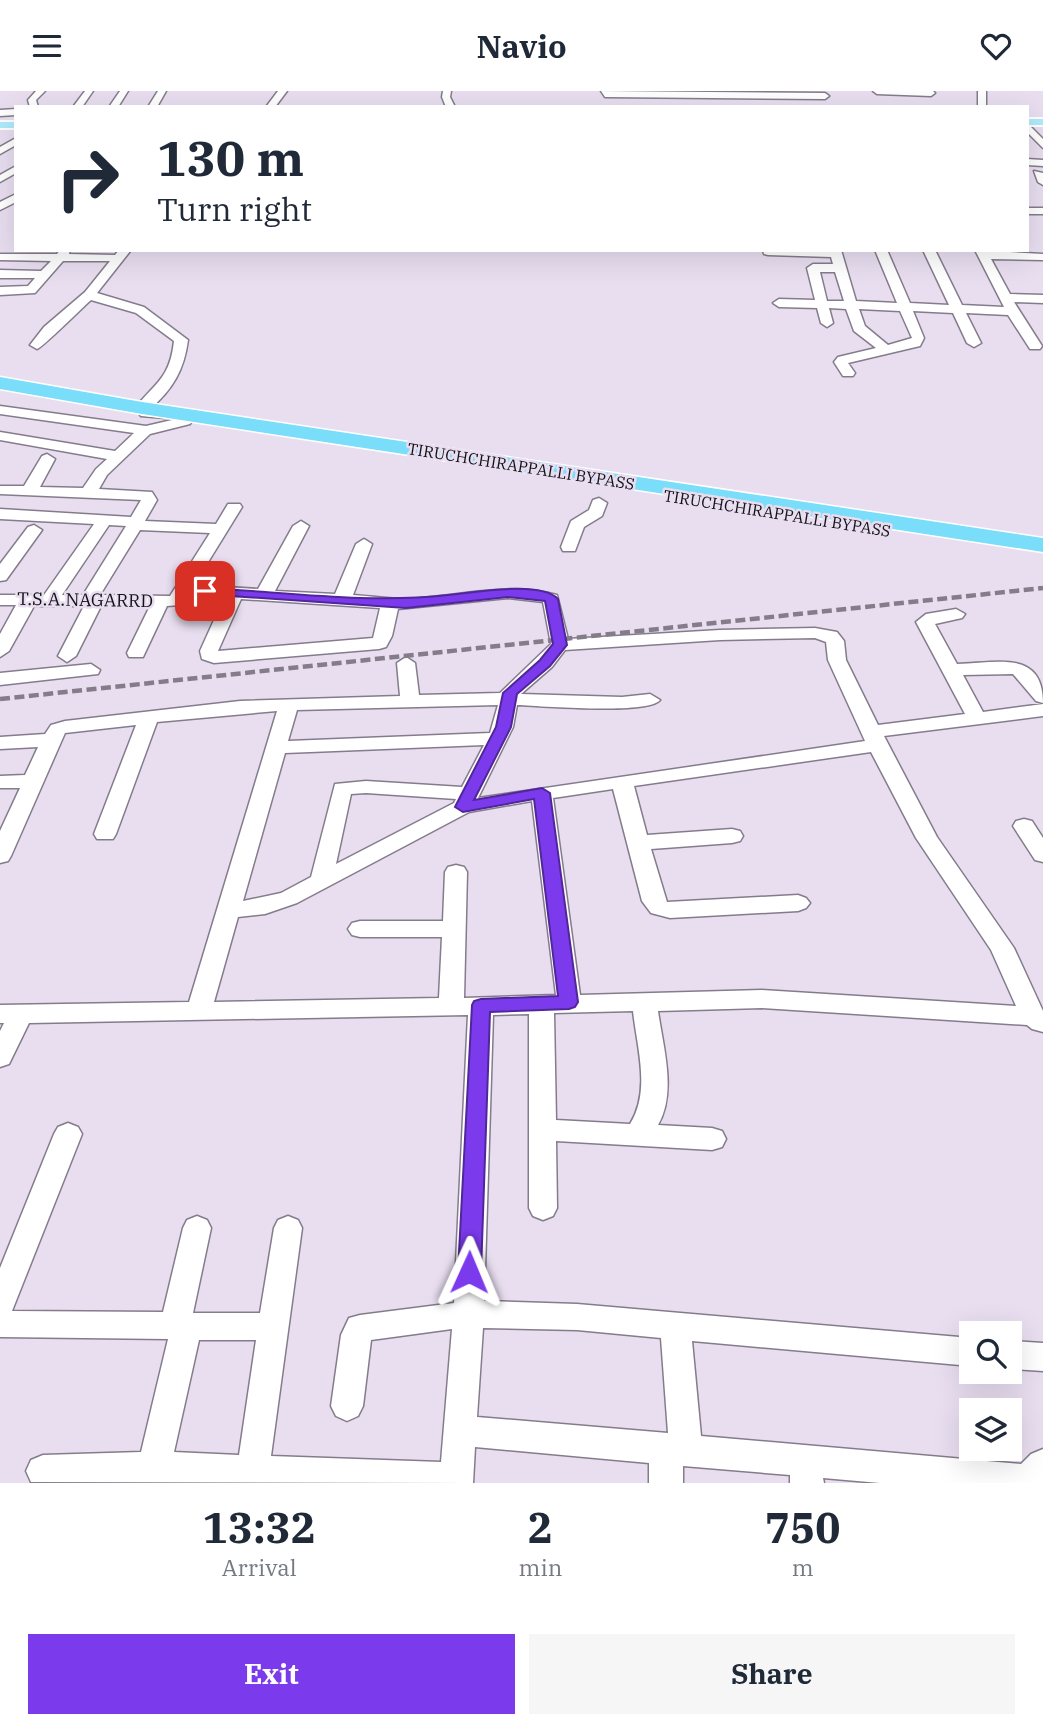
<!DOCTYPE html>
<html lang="en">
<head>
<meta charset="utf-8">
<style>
	body { margin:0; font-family:"IBM Plex Serif",serif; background:#f6f6f7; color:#1f2937; height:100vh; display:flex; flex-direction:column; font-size:26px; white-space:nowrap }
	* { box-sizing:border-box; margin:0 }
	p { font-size:23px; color:#747a83 }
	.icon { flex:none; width:38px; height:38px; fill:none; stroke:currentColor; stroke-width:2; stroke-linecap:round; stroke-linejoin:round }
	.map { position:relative; height:1392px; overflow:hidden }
	.drawer { display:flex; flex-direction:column; background:#fff; flex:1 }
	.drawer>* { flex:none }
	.banner { position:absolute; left:14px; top:14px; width:1015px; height:147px; border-radius:0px; box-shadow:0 7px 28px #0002; background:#fff; color:#1f2937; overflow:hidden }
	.tools { position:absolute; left:959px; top:1230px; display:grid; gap:14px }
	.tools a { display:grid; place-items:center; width:63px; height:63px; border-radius:0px; background:#fff; box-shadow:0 7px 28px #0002; font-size:35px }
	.pin { position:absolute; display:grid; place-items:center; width:60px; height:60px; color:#fff; margin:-30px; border-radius:14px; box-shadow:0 4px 10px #0006 }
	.me { position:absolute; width:77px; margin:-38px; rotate:1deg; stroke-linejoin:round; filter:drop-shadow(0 0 5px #0008) }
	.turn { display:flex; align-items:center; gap:24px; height:147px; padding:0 28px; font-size:32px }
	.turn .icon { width:91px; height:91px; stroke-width:2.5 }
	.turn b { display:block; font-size:49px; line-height:60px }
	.eta { display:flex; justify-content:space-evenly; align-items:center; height:119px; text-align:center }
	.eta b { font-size:42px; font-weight:700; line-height:49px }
	.button { display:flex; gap:14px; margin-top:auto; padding:14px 28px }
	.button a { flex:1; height:80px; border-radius:0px; background:#7c3aed; color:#fff; font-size:28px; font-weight:700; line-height:80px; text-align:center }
	.button a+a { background:#f6f6f7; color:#1f2937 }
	header { display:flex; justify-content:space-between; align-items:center; height:91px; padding:0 28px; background:#fff; font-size:32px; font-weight:700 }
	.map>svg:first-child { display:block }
</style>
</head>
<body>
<header><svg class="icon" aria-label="menu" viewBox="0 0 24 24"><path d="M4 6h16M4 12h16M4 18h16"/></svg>Navio<svg class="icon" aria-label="heart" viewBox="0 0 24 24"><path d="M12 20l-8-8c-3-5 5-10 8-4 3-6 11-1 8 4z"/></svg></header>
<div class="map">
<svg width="1043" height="1392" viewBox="0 0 1043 1392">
	<rect width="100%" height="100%" fill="#e8def0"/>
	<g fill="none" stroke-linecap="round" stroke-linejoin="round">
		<defs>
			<path id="minor" d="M36 0H45L36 9 38 16H30L28 9Z
				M85 0H93L82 16H73Z
				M120 0H128L118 16H109Z
				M158 0H166L157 16H148Z
				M278 0H287L275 16H266Z
				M443 0H451L450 6 455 16H446L442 6Z
				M601 0 825 2 829 5 825 8 605 6Z
				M873 0H933L935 2 931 5 877 3Z
				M978 0H986V16H978Z
				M16 18V24L0 25V19Z
				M1027 32 1043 48V57L1027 41Z
				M16 47V54L0 63V56Z
				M1027 68 1043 69V75L1027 74Z
				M16 75V82L0 91V84Z
				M1034 80 1043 82V94L1038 91Z
				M16 103V111L0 119V111Z
				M1027 117H1043V123H1027Z
				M60 159H70L69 163 115 164 119 159H131L97 202 144 216 188 249C184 279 173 298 150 318L165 321 167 324 165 327 141 325 135 317C156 291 170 287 174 250L136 222 91 209C82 217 43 256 37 258L30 254 44 236 85 201 110 170H63L35 202 0 204V196L28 195 35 187H0V179L41 180 51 170 0 169V163H57Z
				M763 159H841L856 210 897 212 875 159H887L910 212 949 214 923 159H935L962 214 1004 216 975 159 1043 163V169L991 168 1010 203 1043 204V212L1014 211 1042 255 1040 258H1030L1008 224 966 222 981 252 974 256 967 252 953 222 913 220 924 247 920 255 848 272 855 282 853 285H843L834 271 838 266 876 257 854 240 846 218 829 217 833 232 827 236 821 232 817 217 779 216 773 212 779 208 815 209 807 177 813 173H833L831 166 768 164 764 163ZM820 181H835L844 210H827ZM859 218 900 220 912 247 888 254 865 235Z
				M0 315 146 335 185 326 190 327 192 330 190 333 150 343 107 384 99 398 152 401 157 409 145 430 216 433 228 413H240L242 416 194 494 258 498 293 435 301 430 309 435 275 500 335 503 356 453 364 448 372 453 353 504C370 505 389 508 407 508 458 506 506 490 557 504L568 548 720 539 815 537 837 541 844 550 846 569 878 634 965 623 916 531 926 523 956 518 965 523 962 527 935 533 957 573C996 572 1043 558 1043 612L1036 610 1013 583 963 584 983 621 1043 613V625L884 645 937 746 1014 857 1043 920V941L1032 938 1027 934 762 917 658 920C663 956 677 1001 658 1034L712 1037 722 1040 726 1048 722 1056 712 1059 556 1050 557 1117 553 1125 543 1129 533 1125 529 1117V923L493 924 484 1210 577 1213 971 1247V1275L692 1250 701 1345 1021 1373 1031 1363 1043 1358V1392H880L823 1387 824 1392H790V1384L683 1375V1392H649V1372L475 1356 473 1392 31 1391 26 1380 31 1369 43 1364 141 1361 168 1248 0 1246V1177L54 1043 58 1036 68 1032 78 1036 82 1043 12 1220 163 1221 183 1137 187 1129 197 1125 207 1129 211 1137 193 1222H260L274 1137 278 1129 288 1125 298 1129 302 1137 271 1365 441 1371 452 1238 371 1249 363 1315 358 1325 347 1330 336 1325 331 1315 341 1244 349 1227 360 1224 454 1212 468 924 29 932 9 973 0 976V940L4 932H0V914L189 911 277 620 157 631 116 743 113 748H97L94 743 136 634 65 642 11 765 8 770 0 772V740L20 697H0V685L25 684 38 656 0 658V646L45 643 51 634 65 630 240 610 400 605 397 572 406 566 415 572 419 604 500 602 551 553 543 511 508 507 398 518 392 545 386 556 379 558 214 572 202 568 200 560 224 507 188 505 181 514 167 515 143 566H129L127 562 150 515H101L76 565 67 571 58 565 84 515H34L9 560 0 566V543L16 514H0V504H44L94 433 0 428V418L131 426 141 409 0 403V395H24L42 365 47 363 55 368 40 396 83 397 96 378 107 368 0 349V341L115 360 134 342 0 323ZM109 434 126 435 83 504H62ZM140 439 210 442 170 505 100 504ZM241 508 380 517 373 547 218 560ZM815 547 826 551 828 569 865 650 478 707 513 636 517 614C541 615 648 624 660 609L650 603 622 606 521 603 552 576 565 559 720 549ZM498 614 490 642 288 650 297 619ZM484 654 462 696 366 690 335 693 311 786 281 802 243 810 285 662ZM871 661 916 747 991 859 1016 915 762 899 580 904 553 707 613 698 642 810 651 822 670 827 798 820 806 817 810 812 806 807 798 804 667 811 651 758 732 752 740 750 743 745 740 740 732 738 647 744 634 695ZM366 702 456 708 454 712 336 773 351 703ZM532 710 556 904 464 907 467 781 464 776 456 774 448 776 445 781 443 830H360L352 832 348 838 352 844 360 846H442L439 907 214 911 238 826 265 823 297 812 469 721ZM633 920C637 957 651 1000 630 1033L556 1029 554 922ZM483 1237 577 1239 661 1247 668 1342 477 1326ZM199 1249H256L239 1364 174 1361Z
				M599 407 607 412 602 425 584 436 575 460H563L561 456 571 430 589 419 593 409Z
				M34 434 42 439 6 489 0 490V473L28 436Z
				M91 573 100 579 98 583 0 594V582Z
				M1024 728 1032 730 1043 747V771L1035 769 1013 735 1016 730Z
				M1010 1250 1043 1252V1280L1010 1278Z"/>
			<path id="major" d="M1027 28H1043V34H1027Z
				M0 31H16V37H0Z"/>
			<path id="highway" d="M0 286 142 311 1043 447V461L142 323 0 298Z"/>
		</defs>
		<use href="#minor" stroke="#847c8b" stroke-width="3"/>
		<use href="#major" stroke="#fff" stroke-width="4"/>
		<use href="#highway" stroke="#fff" stroke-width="3"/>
		<use href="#minor" fill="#fff" fill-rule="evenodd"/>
		<use href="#major" fill="#afebfc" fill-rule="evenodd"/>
		<use href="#highway" fill="#7addfa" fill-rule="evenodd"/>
		<path stroke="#847d89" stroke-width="4.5" stroke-dasharray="10 4.5" stroke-linecap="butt" d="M0 608 1043 497"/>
	</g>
	<path fill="#7c3aed" stroke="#51269a" stroke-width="2" d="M205 497C285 501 368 513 448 504 473 502 540 489 558 508L567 554 550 575 517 603 511 636 474 709 542 697 550 702 578 911 575 916 569 918 490 921 481 1181 477 1188 469 1191 461 1188 458 1181 472 914 474 910 481 908 558 905 534 708 463 721 455 716 496 636 503 602 540 569 553 553 545 510 508 506 406 517 201 503 199 500Z"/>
	<g text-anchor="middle" stroke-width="5" stroke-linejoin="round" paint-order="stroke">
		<g font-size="16" fill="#141117" stroke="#e8def0">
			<text transform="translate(521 375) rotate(9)" y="6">TIRUCHCHIRAPPALLI BYPASS</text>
			<text transform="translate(777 422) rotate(9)" y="6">TIRUCHCHIRAPPALLI BYPASS</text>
		</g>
		<g font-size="18" fill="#141117" stroke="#e8def0">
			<text transform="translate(85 509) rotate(1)" y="6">T.S.A.NAGARRD</text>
		</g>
	</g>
</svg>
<div class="tools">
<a><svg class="icon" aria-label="search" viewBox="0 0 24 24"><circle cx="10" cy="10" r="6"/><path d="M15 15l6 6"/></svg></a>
<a><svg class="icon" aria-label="layers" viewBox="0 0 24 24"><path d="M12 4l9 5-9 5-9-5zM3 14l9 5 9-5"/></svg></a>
</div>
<div class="pin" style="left:205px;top:500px;background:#d93025"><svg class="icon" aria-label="arrive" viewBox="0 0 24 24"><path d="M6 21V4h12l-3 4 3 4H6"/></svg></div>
<svg class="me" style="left:469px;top:1181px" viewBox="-20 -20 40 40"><path d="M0-17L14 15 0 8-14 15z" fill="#7c3aed" stroke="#fff" stroke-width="4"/></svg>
<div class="banner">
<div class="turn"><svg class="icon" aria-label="right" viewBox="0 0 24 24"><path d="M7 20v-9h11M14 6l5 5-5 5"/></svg><div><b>130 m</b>Turn right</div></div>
</div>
</div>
<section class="drawer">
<div class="eta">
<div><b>13:32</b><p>Arrival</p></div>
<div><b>2</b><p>min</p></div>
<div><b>750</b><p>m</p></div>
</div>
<div class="button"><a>Exit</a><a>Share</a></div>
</section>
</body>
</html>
